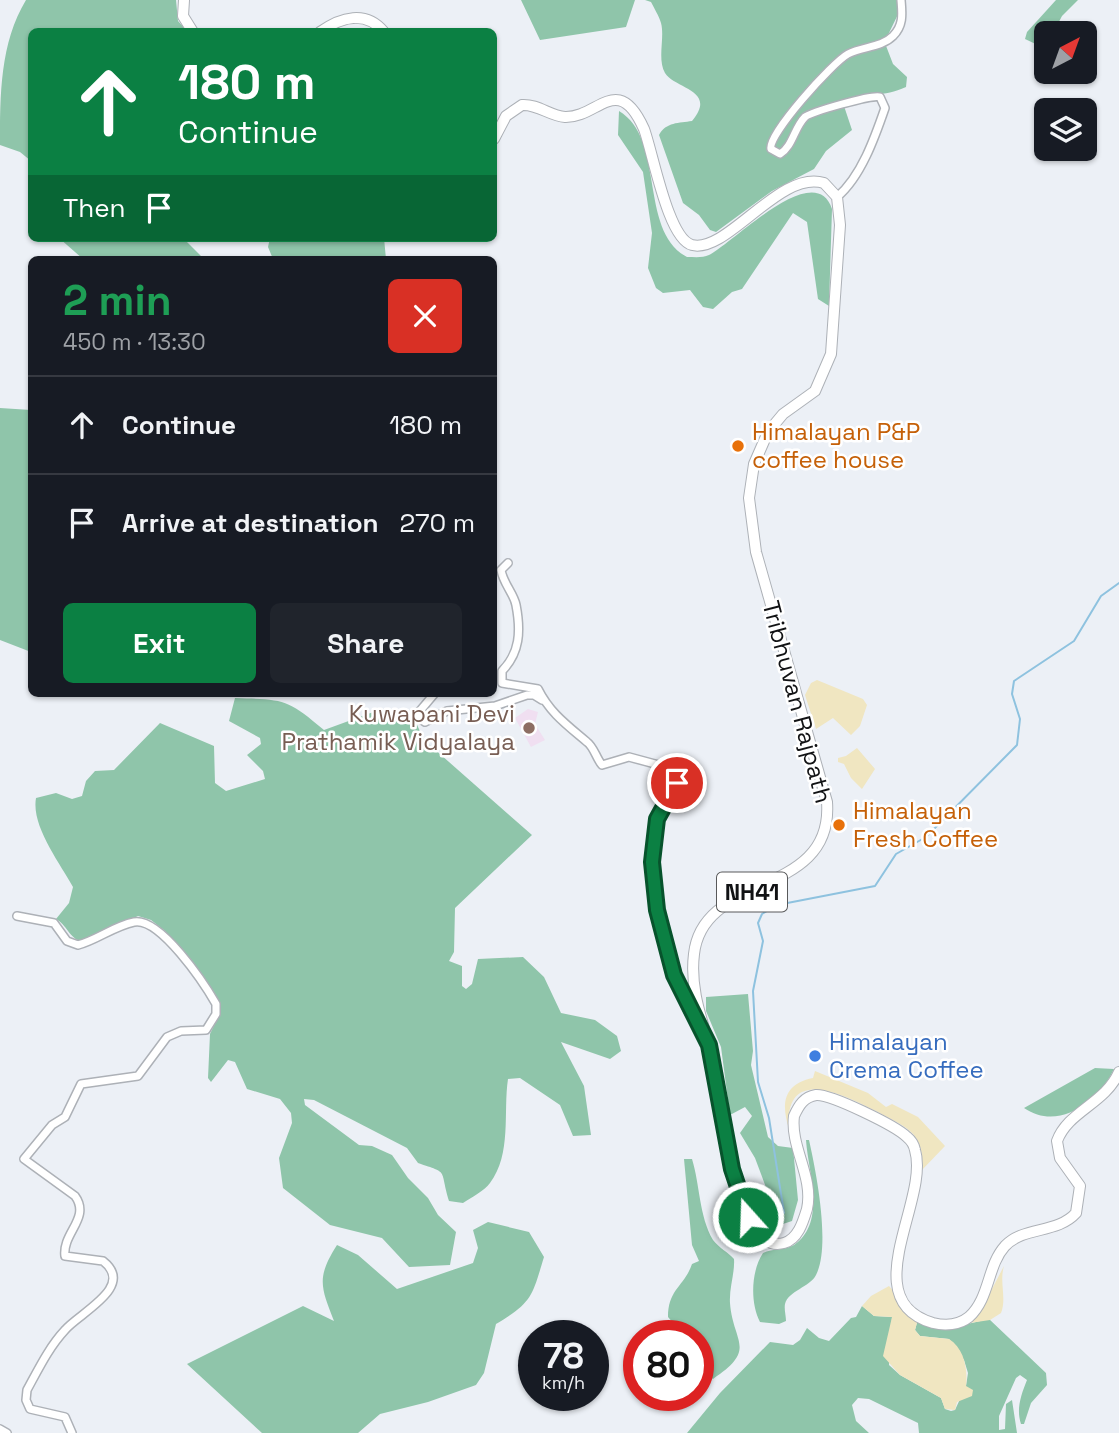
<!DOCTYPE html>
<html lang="en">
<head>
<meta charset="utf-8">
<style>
	body { margin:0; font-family:"Space Grotesk",sans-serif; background:#20242c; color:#f1f3f6; height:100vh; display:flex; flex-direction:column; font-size:26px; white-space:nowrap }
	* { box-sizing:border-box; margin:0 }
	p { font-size:23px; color:#9ea1a6 }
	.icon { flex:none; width:38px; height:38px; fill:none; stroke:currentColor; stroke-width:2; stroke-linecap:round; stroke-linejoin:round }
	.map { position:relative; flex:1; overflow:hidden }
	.drawer { position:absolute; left:28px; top:256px; width:469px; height:441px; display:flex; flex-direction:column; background:#171b24; border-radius:10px; box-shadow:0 2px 5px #0004 }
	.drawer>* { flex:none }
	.hud { position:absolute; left:28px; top:28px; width:469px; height:214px; border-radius:10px; box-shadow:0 2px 5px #0004; background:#0b8043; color:#fff; overflow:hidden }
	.needle { width:46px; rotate:41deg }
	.tools { position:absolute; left:1034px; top:21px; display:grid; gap:14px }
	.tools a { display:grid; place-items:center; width:63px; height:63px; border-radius:10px; background:#171b24; box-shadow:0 2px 5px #0004; font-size:35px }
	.speed { position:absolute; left:518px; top:1320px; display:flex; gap:14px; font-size:35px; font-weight:700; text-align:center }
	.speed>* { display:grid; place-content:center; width:91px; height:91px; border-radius:50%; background:#171b24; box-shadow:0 2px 5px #0004; line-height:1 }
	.speed small { font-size:18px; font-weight:400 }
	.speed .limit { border:10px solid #d22; background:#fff; color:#111 }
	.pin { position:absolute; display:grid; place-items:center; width:60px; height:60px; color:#fff; margin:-30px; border:4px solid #fff; border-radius:50%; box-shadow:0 2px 7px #0007 }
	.me { position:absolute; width:77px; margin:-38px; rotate:340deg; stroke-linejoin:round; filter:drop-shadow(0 0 5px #0008) }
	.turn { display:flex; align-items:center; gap:24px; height:147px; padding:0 35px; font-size:32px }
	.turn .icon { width:91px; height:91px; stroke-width:2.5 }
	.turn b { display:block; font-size:49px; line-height:60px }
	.then { display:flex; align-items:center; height:66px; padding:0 35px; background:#0003; gap:14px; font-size:26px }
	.round { display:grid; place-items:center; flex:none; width:74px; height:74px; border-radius:10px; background:#20242c }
	.headline { display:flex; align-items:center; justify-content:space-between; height:119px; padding:0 35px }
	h1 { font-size:42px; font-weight:600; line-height:52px; color:#1e9e55 }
	.cta { display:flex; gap:14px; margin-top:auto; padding:14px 35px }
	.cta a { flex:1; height:80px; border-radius:10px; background:#0b8043; color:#fff; font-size:28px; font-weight:600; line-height:80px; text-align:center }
	.cta a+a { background:#20242c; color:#f1f3f6 }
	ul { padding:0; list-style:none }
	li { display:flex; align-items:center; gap:21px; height:98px; padding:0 35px; border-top:2px solid #363941 }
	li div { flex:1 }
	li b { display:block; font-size:26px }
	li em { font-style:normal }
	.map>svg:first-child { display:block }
</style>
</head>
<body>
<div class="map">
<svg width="1119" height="1433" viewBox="0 0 1119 1433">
	<rect width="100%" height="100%" fill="#ecf0f6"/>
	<path fill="#f0dff1" d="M528 709 538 712 535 724 545 740 531 747 515 718Z"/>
	<path fill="#8fc5aa" d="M26 0H176L178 21 187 31 32 32 31 161 20 152 0 145C0 95 0 43 26 0Z
		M521 0H635L626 27 540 40Z
		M645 0H905L887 37 883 38 893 64 907 77 906 87C883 98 868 91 843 103L852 130 826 151 814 169 772 191 716 232 710 230 699 215 683 203 659 135C666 122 679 123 692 121 718 90 675 89 665 73 657 59 665 38 661 23 659 16 654 8 651 2Z
		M1056 0H1078L1062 16 1053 33H1046V44L1042 47 1025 39 1027 32Z
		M619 111C666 139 638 231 687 257 695 257 703 258 709 255 732 244 815 157 832 209L829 306 818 299 807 222 793 213 742 289 732 292 713 309 703 307 690 290 663 293 656 288 648 268 652 233 643 172 618 135Z
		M59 238H183L204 259H83Z
		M270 238H384L386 259H273L268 247Z
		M0 408 31 410V652L0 640Z
		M235 698C285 700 286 698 324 730L376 711 413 716 424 740 532 835 455 908 454 952 449 961 462 966V986L466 989 472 984 478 959 523 957 544 977 561 1013 595 1020 617 1036 621 1051 610 1059 561 1042 584 1086 591 1135 573 1136 560 1105 520 1078 508 1079C503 1112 512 1154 490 1183 484 1191 472 1197 463 1203L449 1201C439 1168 450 1174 418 1163L407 1148 314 1100 304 1099 305 1105 359 1145 372 1146 392 1155 408 1178 428 1198 438 1215 456 1232 450 1265 409 1267 382 1238 330 1225 283 1188 279 1158 292 1123 291 1113 280 1099 247 1089 235 1062 228 1060 211 1082 208 1078 210 1034 219 1015 218 999 165 931 151 920 138 916 82 942C69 938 67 925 56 919L69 903 73 887C60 863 31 826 36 798L56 793 72 799 82 796 86 781 95 771 114 770 160 723 214 746 215 783 226 791 265 779 263 771 247 755 261 744 260 738 229 721Z
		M748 994 753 1051 751 1065 768 1137 778 1146 793 1148 798 1200 792 1221 780 1225 755 1158 740 1133 752 1116 745 1107 730 1115 721 1047 706 1011V997Z
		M1095 1068 1114 1069C1099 1101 1059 1132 1024 1108Z
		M806 1140H809C816 1171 831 1246 816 1275 810 1287 788 1291 785 1304 784 1309 786 1316 786 1321L779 1324 760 1322C750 1303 751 1271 763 1253 773 1248 784 1251 794 1245 827 1222 808 1172 806 1140Z
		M684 1159H692C700 1185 699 1216 713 1240 719 1248 728 1252 734 1259 735 1273 729 1288 730 1303 733 1343 758 1349 713 1379L698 1365 705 1355 698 1335 680 1331 668 1317C668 1289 684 1287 692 1264L699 1261 692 1245Z
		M488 1222 529 1232 544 1257C532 1296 533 1302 496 1324L484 1373 476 1385 428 1402 380 1414 358 1433H262L187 1364 303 1306 334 1321C321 1287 316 1278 337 1245L358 1255 397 1289 473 1263 478 1248 473 1230Z
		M862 1306 874 1316 892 1317 889 1365 900 1375 941 1398 945 1409 951 1411 955 1410 966 1386 968 1373 964 1360 949 1339 920 1336 915 1330 918 1319 950 1328 989 1319 1046 1373 1047 1385 1031 1403 1024 1424H1021C1016 1409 1021 1395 1027 1380L1020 1375 1016 1378 999 1416V1430L1005 1429 1006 1404 1012 1400 1017 1433H919L918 1423 869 1399 858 1398 852 1405 856 1421 869 1433H687L720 1393 770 1342 793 1345 800 1340 807 1328 819 1338 829 1341 851 1318 856 1317Z"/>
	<path fill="#f0e6c1" d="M817 680 863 699 867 705 860 726 851 735 833 718 816 729 805 695 811 683Z
		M857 748 875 769 862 789 851 778 844 764 838 762V758L846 756Z
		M815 1071 868 1093 886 1107 892 1104 918 1117 945 1146 922 1170C923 1158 922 1144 913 1134 904 1124 888 1118 876 1111 844 1095 784 1064 789 1129 781 1104 783 1084 813 1078Z
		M1004 1266C999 1282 1007 1298 1001 1313L990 1320 963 1324 982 1308Z
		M889 1286 918 1319 915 1330 920 1336 949 1339C964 1348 968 1369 966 1386L973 1390 972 1396 957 1402 955 1410 945 1409 941 1398 900 1375 883 1356 892 1317 874 1316 862 1306 871 1296Z"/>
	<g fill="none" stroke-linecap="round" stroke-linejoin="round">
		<path stroke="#8ec2df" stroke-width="2" d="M784 1213 769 1118 758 1082 753 991 763 941 758 923 762 914 777 905 875 886 896 854 926 837 1017 745 1020 719 1012 694 1014 681 1074 641 1101 596 1119 583"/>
		<defs>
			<path id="minor" d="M837 197C861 177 875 137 885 108L880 97C873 94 811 112 805 117 794 128 793 146 780 154L771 149C767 135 833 62 848 54 863 46 881 48 893 36 904 25 902 13 901 0
				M508 563 501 570C503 583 514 594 516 605 521 631 520 653 502 671V683L538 689C550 713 567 725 587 742 594 747 596 758 602 765L629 757 670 768 677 783C672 795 662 804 658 816 636 886 668 972 702 1033
				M435 693 419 712V718L425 722 447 711 495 706 527 695H534L542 700
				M17 916 54 923 67 941 78 945C97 940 114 926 134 922 160 917 204 983 216 1004V1014L206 1030 181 1031 167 1037 138 1076 81 1084 65 1117 52 1125 24 1159 75 1196C91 1218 62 1233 65 1256L103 1261C136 1287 79 1313 65 1330 49 1347 38 1370 27 1390L26 1400 30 1409 65 1417 72 1433
				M0 1429 7 1433"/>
			<path id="highway" d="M184 0 183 16 193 32
				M320 32C341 17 366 10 384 32
				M494 139 506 116 522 105C538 104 550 116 565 117 598 118 618 71 644 129 653 153 668 239 692 245 727 254 780 169 824 183L837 197 840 225 831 354 815 391 783 414 768 432 754 464 749 498 756 552 827 802C834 898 703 872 694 954 689 994 706 1029 715 1067 722 1098 732 1257 784 1243 798 1239 803 1222 807 1209 814 1177 790 1147 794 1116 799 1105 804 1097 816 1095 831 1094 896 1126 907 1137 912 1141 914 1145 915 1150 930 1200 854 1300 933 1323 945 1326 959 1325 969 1317 990 1298 987 1266 1005 1246 1024 1226 1057 1234 1076 1213L1080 1186 1060 1158 1057 1141C1068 1111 1105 1104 1119 1072"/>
		</defs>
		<use href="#minor" stroke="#adb1b7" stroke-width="10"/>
		<use href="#highway" stroke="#adb1b7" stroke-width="12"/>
		<use href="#minor" stroke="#fff" stroke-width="7"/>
		<use href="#highway" stroke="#fff" stroke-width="10"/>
	</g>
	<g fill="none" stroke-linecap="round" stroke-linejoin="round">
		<defs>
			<path id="route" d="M677 783 657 819 652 862 657 910 674 975 709 1045 732 1169 748 1217"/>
		</defs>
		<use href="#route" stroke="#07532c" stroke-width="18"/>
		<use href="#route" stroke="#0b8043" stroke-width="12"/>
	</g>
	<g fill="#e8710a" stroke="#fff" stroke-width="2.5">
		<circle cx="738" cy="446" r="7"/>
		<circle cx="839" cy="825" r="7"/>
	</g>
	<circle fill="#8d6e63" stroke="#fff" stroke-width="2.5" cx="529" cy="728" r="7"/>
	<circle fill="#3f7fe0" stroke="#fff" stroke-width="2.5" cx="815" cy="1056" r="7"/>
	<g text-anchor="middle" stroke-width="5" stroke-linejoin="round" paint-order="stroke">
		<rect fill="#fff" stroke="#58595a" stroke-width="2" x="717" y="872.5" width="70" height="39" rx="5"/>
		<g font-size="23" font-weight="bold" fill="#111214">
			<text x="752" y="900">NH41</text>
		</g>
		<g font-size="24" fill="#c56008" stroke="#fff" text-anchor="start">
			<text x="752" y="440">Himalayan P&amp;P<tspan x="752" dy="28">coffee house</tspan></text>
			<text x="853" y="819">Himalayan<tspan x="853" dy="28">Fresh Coffee</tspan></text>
		</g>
		<g font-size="24" fill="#111214" stroke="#fff">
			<text transform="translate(797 702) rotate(75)" y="8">Tribhuvan Rajpath</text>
		</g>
		<g font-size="24" fill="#785e54" stroke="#fff" text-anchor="end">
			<text x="515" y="722">Kuwapani Devi<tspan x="515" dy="28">Prathamik Vidyalaya</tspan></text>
		</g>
		<g font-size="24" fill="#366cbe" stroke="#fff" text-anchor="start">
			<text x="829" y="1050">Himalayan<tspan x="829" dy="28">Crema Coffee</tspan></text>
		</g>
	</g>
</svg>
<div class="tools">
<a><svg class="needle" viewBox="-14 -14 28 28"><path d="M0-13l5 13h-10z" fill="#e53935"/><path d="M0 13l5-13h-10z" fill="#9ea1a6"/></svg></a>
<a><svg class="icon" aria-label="layers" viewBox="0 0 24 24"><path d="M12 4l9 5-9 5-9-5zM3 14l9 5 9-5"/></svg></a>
</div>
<div class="speed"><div>78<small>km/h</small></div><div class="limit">80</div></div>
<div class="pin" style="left:677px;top:783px;background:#d93025"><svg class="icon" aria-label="arrive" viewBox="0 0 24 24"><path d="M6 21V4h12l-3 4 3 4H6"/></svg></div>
<svg class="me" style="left:748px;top:1217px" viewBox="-20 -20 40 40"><circle r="17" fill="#0b8043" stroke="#fff" stroke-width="3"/><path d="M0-11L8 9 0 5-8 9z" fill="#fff"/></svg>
<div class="hud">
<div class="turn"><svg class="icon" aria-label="ahead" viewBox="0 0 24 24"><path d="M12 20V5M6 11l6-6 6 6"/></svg><div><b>180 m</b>Continue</div></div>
<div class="then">Then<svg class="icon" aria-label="arrive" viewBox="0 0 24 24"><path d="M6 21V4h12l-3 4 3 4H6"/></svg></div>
</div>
<section class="drawer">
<div class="headline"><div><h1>2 min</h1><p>450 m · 13:30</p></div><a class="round" style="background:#d93025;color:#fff"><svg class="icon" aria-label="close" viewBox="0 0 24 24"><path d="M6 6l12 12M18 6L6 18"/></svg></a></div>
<ul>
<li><svg class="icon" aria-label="ahead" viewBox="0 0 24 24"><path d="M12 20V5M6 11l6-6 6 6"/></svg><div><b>Continue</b></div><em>180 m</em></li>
<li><svg class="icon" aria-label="arrive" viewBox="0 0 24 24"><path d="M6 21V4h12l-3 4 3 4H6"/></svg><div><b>Arrive at destination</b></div><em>270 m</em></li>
</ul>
<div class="cta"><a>Exit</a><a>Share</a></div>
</section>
</div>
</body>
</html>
